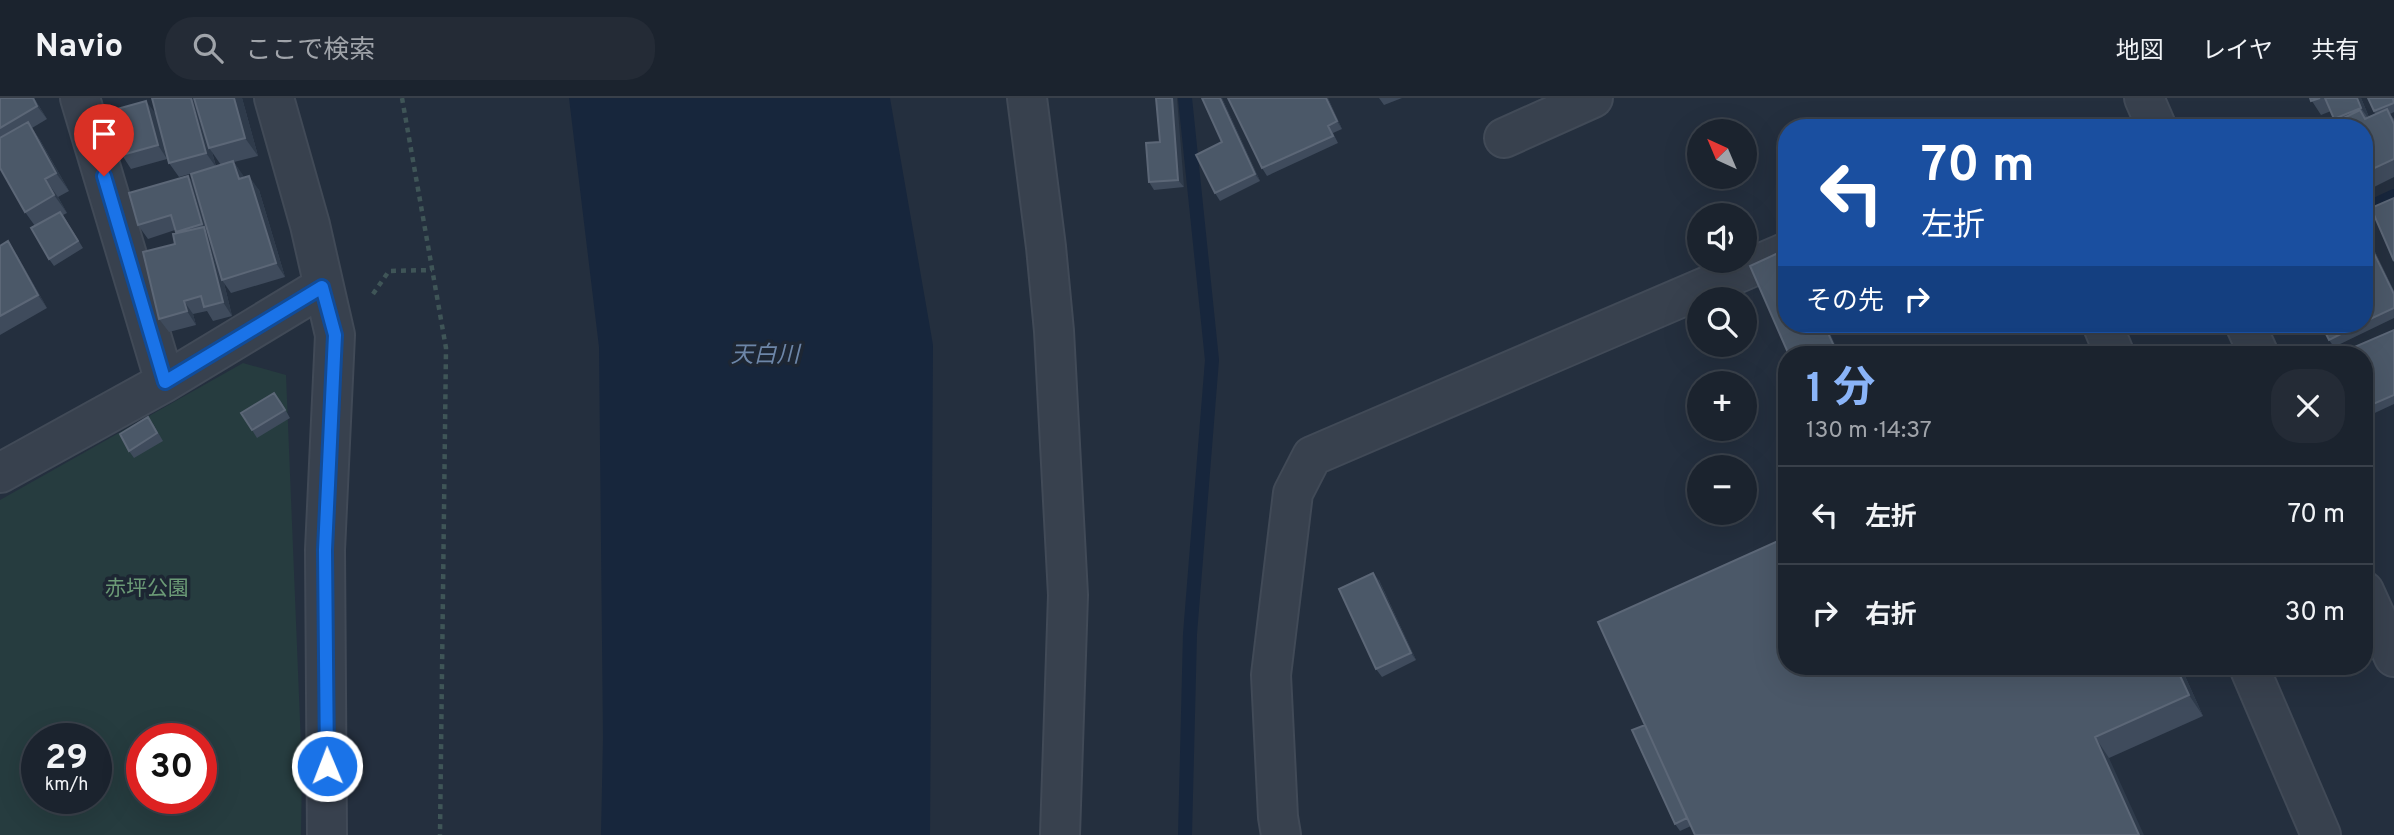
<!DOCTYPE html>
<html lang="ja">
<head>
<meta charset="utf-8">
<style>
	body { margin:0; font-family:Overpass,"Noto Sans JP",sans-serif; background:#242b36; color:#f1f3f6; height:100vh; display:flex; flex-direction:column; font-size:26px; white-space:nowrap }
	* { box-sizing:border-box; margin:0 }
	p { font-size:23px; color:#a0a4aa }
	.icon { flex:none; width:38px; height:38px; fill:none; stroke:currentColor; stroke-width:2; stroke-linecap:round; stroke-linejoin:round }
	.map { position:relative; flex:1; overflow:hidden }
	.sheet { position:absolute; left:1778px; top:248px; width:595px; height:329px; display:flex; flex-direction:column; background:#1b232e; border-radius:28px; box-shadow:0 7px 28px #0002,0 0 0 2px #39404a }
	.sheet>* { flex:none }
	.top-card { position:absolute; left:1778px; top:21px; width:595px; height:214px; border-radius:28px; box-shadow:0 7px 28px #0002,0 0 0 2px #39404a; background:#1a4fa0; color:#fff; overflow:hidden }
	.needle { width:46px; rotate:316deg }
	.controls { position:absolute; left:1687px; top:21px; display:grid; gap:14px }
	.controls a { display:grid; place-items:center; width:70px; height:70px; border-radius:50%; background:#1b232e; box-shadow:0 7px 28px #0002,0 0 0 2px #39404a; font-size:35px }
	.speed { position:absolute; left:21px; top:625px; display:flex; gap:14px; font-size:35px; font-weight:700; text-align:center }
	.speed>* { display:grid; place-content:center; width:91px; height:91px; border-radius:50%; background:#1b232e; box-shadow:0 7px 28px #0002,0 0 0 2px #39404a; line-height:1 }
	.speed small { font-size:18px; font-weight:400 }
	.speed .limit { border:10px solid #d22; background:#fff; color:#111 }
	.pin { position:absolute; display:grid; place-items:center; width:60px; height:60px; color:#fff; margin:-72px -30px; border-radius:50% 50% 50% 0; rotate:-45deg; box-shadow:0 0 7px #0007 }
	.pin .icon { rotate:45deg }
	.me { position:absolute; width:77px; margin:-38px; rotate:359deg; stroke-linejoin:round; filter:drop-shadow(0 0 5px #0008) }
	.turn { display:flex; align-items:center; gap:24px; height:147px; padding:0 28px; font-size:32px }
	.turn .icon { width:91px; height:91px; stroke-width:2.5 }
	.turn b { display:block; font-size:49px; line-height:60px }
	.then { display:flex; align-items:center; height:66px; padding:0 28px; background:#0003; gap:14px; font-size:26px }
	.round { display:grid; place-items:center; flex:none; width:74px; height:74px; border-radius:28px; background:#242b36 }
	.head { display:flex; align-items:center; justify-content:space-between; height:119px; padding:0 28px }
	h1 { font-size:42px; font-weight:700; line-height:52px; color:#8ab4f8 }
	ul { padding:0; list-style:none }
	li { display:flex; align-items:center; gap:21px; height:98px; padding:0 28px; border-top:2px solid #39404a }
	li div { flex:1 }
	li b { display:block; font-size:26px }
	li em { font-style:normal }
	header { display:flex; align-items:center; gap:42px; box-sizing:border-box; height:98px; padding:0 35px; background:#1b232e; border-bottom:2px solid #39404a }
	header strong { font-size:33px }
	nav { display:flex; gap:38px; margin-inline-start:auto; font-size:24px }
	.search { width:490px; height:63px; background:#242b36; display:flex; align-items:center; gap:18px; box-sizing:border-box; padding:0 24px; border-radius:28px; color:#a0a4aa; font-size:26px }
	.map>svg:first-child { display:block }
</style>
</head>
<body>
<header>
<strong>Navio</strong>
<div class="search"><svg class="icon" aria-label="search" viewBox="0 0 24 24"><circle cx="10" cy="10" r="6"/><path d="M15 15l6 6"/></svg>ここで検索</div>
<nav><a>地図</a><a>レイヤ</a><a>共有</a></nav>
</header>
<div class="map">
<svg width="2394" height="737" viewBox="0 0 2394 737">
	<rect width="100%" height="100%" fill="#242f3e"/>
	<path fill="#263c3f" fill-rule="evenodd" d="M243 265 286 277 302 672 301 737H0V402ZM37 640H96V700H37ZM142 640H201V700H142Z"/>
	<path fill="#17263c" d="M569 0H890L933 247 930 737H601L603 640 599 249Z"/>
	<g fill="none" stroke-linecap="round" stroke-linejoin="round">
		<path stroke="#17263c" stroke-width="14" d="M1185 0 1212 262 1190 536 1185 737
			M2364 112 2394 98"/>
		<defs>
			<path id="minor" d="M80 0 165 284
				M274 0 310 127 335 237 325 452 327 737
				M1027 0 1046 149 1054 233 1068 497 1060 737
				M2144 0 2157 30
				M1504 40 1593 0
				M2102 226 2115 257
				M2245 226 2259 257
				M0 375 165 284 322 189
				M2364 493 2394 559
				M2249 569 2321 737
				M1281 737 1278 719 1271 577 1293 395 1312 358 1787 154"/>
		</defs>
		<use href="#minor" stroke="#414a57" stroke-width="42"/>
		<path stroke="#3f5557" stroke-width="4.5" stroke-dasharray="5 5" stroke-linecap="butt" d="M402 0 446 250 440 737
			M373 196 389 173 432 172"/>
		<use href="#minor" stroke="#38414e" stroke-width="38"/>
	</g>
	<path fill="#3f4b5c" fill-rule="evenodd" d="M0 0H34L47 21 32 30 40 42 69 93 58 99 67 115 63 117 83 150 54 168 49 161 35 128 25 114 0 70Z
		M242 0 258 58 234 64 244 80 259 92 285 179 231 195 224 185 232 218 213 223 207 213 193 216 196 227 169 234 159 221 177 135 175 132 148 141 138 127 188 78 193 85 200 73 179 79 169 65 167 61 131 71 122 57ZM212 54 221 67 216 68Z
		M1202 0H1222L1260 83 1220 103 1215 95 1222 44Z
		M1228 0H1328L1342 31 1333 35 1338 45 1267 78 1262 70Z
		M1379 0H1402L1384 7Z
		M2310 0H2361L2369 19 2375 16 2374 13 2394 0V14L2390 16 2394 21V79L2364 94V30L2336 24 2331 13 2321 17Z
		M1160 44 1184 89 1154 92 1149 84Z
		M2364 131 2394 193V220L2334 249 2329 242 2321 226H2364Z
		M0 148 17 157 47 210 0 237Z
		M2394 232V306L2364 320V257Z
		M280 302 290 320 257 340 252 332Z
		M153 326 163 343 134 360 129 353Z
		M1379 482 1416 562 1382 579 1376 571Z
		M2181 569 2203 618 2109 660 1691 728 1680 733 1675 726 1645 627Z"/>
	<path fill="#2f3b4b" d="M33 0H34L47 21 37 8Z
		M191 0H196L209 50 212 54 216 69 206 55Z
		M234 0H242L258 58 245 40Z
		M1172 0H1177L1184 89 1178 82Z
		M1220 0H1222L1260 83 1255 76Z
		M1326 0H1328L1342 31 1337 23Z
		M2357 0H2361L2371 24 2361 10Z
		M146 3 156 16 167 61 158 47Z
		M28 24 40 42 69 93 56 75Z
		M233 63 243 77 249 95 239 81Z
		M188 78 198 91 212 140 202 126Z
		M249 78 259 92 285 179 276 165Z
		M45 81 58 99 67 115 54 97Z
		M204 129 214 142 222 182 224 185 232 218 223 204Z
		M2364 131 2394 193V196L2364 135Z
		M8 143 17 157 47 210 38 197Z
		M184 203 193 216 196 227 187 213Z
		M1824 226H1826L1840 257H1838Z
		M1373 475 1379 482 1416 562 1411 555Z
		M2176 569H2181L2203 618 2189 597Z
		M2095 639 2109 660 2144 737H2139Z"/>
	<path fill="#4b5868" stroke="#5c6777" stroke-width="2" d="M0 0H33L37 8 0 30Z
		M152 0H191L206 55 169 65Z
		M194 0H234L245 40 209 50Z
		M1156 0H1172L1178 82 1149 84 1146 45 1160 44Z
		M1202 0H1220L1255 76 1215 95 1196 57 1222 44Z
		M1228 0H1326L1337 23 1328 28 1333 38 1262 70Z
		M2310 0H2320L2311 3Z
		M2325 0H2357L2361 10 2334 21Z
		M2368 0H2394L2393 1 2394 5 2374 13Z
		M146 3 158 47 122 57 110 13Z
		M2387 11 2394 26V61L2364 75V30L2325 29 2360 12 2365 21Z
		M28 24 56 75 45 81 54 97 25 114 0 70V40Z
		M233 63 239 81 249 78 276 165 222 182 191 76Z
		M188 78 202 126 176 134 171 117 138 127 129 95Z
		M2394 100V163L2371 110Z
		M60 114 78 143 49 161 31 130Z
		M204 129 223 204 204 209 201 198 184 203 187 213 159 221 143 154 175 146 173 136Z
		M2364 135 2394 196V210L2364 224Z
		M8 143 38 197 0 218V148Z
		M1787 151V226H1824L1838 257H1789L1750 168Z
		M2321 226H2361L2329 242Z
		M2394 232V297L2364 310V257H2336Z
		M274 295 285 312 252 332 241 315Z
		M148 319 157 335 129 353 120 336Z
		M1787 439V569H2176L2189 597 2095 639 2139 737H1695L1598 524Z
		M1373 475 1411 555 1376 571 1339 491Z
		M1645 627 1687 720 1675 726 1632 632Z"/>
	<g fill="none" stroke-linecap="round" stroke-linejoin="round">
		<defs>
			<path id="route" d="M104 78 165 284 322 189 335 237 325 452 327 668"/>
		</defs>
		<use href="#route" stroke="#114b97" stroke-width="18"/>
		<use href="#route" stroke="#1a73e8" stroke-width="12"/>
	</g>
	<g text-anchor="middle" stroke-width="7" stroke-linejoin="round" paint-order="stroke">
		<g font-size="21" fill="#6b9a76" stroke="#1d2633">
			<text x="147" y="497">赤坪公園</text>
		</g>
		<g font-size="23" font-style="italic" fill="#6d86a8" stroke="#1d2633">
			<text x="765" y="264">天白川</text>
		</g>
	</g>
</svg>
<div class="controls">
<a><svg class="needle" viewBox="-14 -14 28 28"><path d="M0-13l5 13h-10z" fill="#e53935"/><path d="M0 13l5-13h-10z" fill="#a0a4aa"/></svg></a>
<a><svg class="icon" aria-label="sound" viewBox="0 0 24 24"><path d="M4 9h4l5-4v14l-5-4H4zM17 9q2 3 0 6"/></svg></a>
<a><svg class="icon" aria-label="search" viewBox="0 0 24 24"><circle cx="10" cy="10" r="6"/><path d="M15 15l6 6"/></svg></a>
<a>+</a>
<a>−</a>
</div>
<div class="speed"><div>29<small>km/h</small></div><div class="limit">30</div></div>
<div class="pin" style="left:104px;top:78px;background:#d93025"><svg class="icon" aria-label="arrive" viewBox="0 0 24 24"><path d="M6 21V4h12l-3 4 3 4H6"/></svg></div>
<svg class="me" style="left:327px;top:668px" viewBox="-20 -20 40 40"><circle r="17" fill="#1a73e8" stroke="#fff" stroke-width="3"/><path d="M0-11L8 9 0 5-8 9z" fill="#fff"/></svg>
<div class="top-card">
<div class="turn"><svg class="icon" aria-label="left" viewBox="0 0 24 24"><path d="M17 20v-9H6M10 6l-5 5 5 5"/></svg><div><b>70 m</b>左折</div></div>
<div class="then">その先<svg class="icon" aria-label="right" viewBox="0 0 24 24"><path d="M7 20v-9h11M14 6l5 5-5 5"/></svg></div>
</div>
<section class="sheet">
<div class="head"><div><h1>1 分</h1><p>130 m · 14:37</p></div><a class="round"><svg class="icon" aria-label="close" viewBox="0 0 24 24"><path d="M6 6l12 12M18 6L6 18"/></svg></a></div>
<ul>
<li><svg class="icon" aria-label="left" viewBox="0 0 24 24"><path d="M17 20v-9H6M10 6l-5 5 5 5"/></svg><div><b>左折</b></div><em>70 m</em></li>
<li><svg class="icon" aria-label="right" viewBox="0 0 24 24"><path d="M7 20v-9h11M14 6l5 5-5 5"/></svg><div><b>右折</b></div><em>30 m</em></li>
</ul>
</section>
</div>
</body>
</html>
